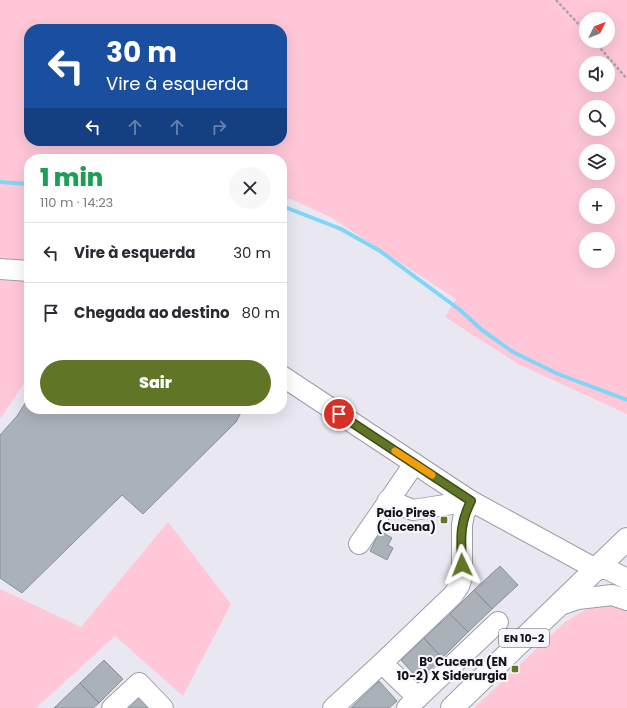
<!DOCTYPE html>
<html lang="pt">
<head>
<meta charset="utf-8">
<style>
	body { margin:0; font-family:Poppins,sans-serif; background:#f7f7f7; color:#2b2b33; height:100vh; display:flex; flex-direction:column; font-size:15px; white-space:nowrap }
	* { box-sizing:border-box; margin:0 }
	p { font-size:13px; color:#7c7c81 }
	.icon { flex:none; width:22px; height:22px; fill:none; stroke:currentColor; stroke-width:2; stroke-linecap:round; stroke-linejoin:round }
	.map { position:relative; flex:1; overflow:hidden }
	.drawer { position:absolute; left:24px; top:154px; width:263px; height:260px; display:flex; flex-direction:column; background:#fff; border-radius:16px; box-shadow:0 4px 16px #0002 }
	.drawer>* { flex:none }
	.top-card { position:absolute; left:24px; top:24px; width:263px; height:122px; border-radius:16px; box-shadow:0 4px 16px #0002; background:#1a4fa0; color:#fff; overflow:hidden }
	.needle { width:26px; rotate:47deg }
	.controls { position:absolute; left:579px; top:12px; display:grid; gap:8px }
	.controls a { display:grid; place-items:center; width:36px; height:36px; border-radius:50%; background:#fff; box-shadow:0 4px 16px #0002; font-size:20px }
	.pin { position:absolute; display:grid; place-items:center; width:34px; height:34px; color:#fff; margin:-17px; border:2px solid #fff; border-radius:50%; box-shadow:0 1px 4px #0007 }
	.me { position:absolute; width:44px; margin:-22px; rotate:358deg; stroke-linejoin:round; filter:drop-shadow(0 0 3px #0008) }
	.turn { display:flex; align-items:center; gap:14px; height:84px; padding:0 16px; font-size:18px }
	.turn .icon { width:52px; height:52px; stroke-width:2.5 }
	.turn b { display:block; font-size:28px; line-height:34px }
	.lanes { display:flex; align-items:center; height:38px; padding:0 16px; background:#0003; justify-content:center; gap:20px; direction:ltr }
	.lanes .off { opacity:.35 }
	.round { display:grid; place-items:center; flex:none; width:42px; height:42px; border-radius:21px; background:#f7f7f7 }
	.overview { display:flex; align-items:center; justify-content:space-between; height:68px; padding:0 16px }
	h1 { font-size:24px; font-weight:800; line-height:30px; color:#1e9e55 }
	.action { display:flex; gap:8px; margin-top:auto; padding:8px 16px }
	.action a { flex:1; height:46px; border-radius:24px; background:#607526; color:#fff; font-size:16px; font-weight:800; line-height:46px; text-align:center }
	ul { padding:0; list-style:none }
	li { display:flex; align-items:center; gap:12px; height:60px; padding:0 16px; border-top:1px solid #e1e1e2 }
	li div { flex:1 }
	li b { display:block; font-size:15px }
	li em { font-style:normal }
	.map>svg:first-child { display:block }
</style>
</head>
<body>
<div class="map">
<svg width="627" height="708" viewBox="0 0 627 708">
	<rect width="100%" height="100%" fill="#e9e8f2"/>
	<path fill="#ffc7d8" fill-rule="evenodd" d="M0 0H627V414L518 364 445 317 456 299 332 218 291 199 282 198V159H29V173H24L25 198H29V262L0 259ZM586 19H608V41H586ZM29 29H282V141H29ZM586 63H608V85H586ZM586 107H608V129H586ZM586 151H608V173H586ZM586 195H608V217H586ZM586 239H608V261H586Z
		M0 280 29 281V376L0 419Z
		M168 522 231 604 183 696 115 636 36 708H0V589L81 627Z
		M599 604 620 607 627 612V708H474L565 622 581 612Z"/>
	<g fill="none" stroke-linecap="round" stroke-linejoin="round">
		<path stroke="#7fd6f6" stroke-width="4" d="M0 182 29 184
			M282 206 341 229 380 251 460 310 482 330 513 352 558 374 627 400"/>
	</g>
	<path fill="#abb1b9" stroke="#8a9098" d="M29 397V409H243L236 422 143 514 122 495 22 593 0 578V435L17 416Z
		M380 531 392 538 388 545 393 548 387 560 370 551Z
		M500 566 518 585 492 609 474 590Z
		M474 590 492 609 468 632 450 614Z
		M450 614 468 632 442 658 424 638Z
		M424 638 442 658 419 680 401 660Z
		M104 660 123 679 99 703 80 683Z
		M379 681 397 701 389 708H351Z
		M80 683 99 703 93 708H54Z
		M140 696 152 708H127Z"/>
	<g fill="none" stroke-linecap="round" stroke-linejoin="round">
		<defs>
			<path id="minor" d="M0 269 29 271
				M282 376 471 501 596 569H607L627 579
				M388 500 413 510 471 501
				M359 544 414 464
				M557 606 578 599 612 595 627 600
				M382 663 418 698
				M112 708 139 683 163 708
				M333 708 382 663 453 595 459 586 462 577V525L464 514 471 501
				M407 708 498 622"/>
			<path id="major" d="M452 708 627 539"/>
		</defs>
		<use href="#minor" stroke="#9f9ea7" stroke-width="22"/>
		<use href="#major" stroke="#9f9ea7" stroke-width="24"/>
		<path stroke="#a6a5ad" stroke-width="2.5" stroke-dasharray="3 2" stroke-linecap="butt" d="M556 0 586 32
			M594 41 627 79"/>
		<use href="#minor" stroke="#fff" stroke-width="20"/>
		<use href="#major" stroke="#fff" stroke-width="22"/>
	</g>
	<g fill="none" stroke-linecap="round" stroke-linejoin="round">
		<defs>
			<path id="route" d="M339 414 471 501C459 525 461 538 462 565"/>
		</defs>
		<use href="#route" stroke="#3e4c19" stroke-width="10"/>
		<use href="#route" stroke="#607526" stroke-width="7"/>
		<path stroke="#f59e0b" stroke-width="7" d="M395 451 432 475"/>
	</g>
	<g fill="#607526" stroke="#f7f6fe" stroke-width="1.5">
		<rect x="440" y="516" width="8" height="8" rx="2"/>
		<rect x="511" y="665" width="8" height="8" rx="2"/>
	</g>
	<g text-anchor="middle" stroke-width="4" stroke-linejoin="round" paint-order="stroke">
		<rect fill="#f7f6fe" stroke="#57575c" stroke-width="1" x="499" y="629" width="50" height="18" rx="3"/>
		<g font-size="11" font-weight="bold" fill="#131316">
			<text x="524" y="642">EN 10-2</text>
		</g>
		<g font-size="12" font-weight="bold" fill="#131316" stroke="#f7f6fe" text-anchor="end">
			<text x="436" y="517">Paio Pires<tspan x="436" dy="14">(Cucena)</tspan></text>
			<text x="507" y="666">Bº Cucena (EN<tspan x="507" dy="14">10-2) X Siderurgia</tspan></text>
		</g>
	</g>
</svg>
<div class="controls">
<a><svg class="needle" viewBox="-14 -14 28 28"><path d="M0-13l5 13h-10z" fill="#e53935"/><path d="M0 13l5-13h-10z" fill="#7c7c81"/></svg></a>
<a><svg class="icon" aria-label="sound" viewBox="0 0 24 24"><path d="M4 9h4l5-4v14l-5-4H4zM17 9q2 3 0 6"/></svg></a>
<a><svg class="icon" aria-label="search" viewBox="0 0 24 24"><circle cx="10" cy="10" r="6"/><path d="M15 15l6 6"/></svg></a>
<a><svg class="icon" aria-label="layers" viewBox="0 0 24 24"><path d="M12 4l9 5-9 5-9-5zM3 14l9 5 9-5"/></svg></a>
<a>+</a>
<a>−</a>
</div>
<div class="pin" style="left:339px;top:414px;background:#d93025"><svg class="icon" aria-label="arrive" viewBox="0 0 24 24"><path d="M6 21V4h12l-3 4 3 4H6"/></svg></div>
<svg class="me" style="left:462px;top:565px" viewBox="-20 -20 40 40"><path d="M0-17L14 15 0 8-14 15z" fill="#607526" stroke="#fff" stroke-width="4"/></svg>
<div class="top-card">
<div class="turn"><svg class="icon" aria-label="left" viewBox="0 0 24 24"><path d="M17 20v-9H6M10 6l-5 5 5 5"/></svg><div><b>30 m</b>Vire à esquerda</div></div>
<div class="lanes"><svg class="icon" aria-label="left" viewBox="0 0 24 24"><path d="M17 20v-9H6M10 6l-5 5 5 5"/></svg><svg class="icon off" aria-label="ahead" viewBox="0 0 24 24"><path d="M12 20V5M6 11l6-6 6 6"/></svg><svg class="icon off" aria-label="ahead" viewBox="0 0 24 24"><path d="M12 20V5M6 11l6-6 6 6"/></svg><svg class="icon off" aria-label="right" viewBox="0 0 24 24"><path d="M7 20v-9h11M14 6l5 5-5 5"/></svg></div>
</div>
<section class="drawer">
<div class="overview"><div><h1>1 min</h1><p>110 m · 14:23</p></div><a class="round"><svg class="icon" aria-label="close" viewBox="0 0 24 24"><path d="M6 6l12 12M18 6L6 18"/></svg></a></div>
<ul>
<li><svg class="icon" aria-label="left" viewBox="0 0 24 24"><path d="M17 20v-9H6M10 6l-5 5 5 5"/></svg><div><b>Vire à esquerda</b></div><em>30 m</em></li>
<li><svg class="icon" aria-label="arrive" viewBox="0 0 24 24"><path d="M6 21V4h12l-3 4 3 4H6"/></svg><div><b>Chegada ao destino</b></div><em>80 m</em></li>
</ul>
<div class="action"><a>Sair</a></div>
</section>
</div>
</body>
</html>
